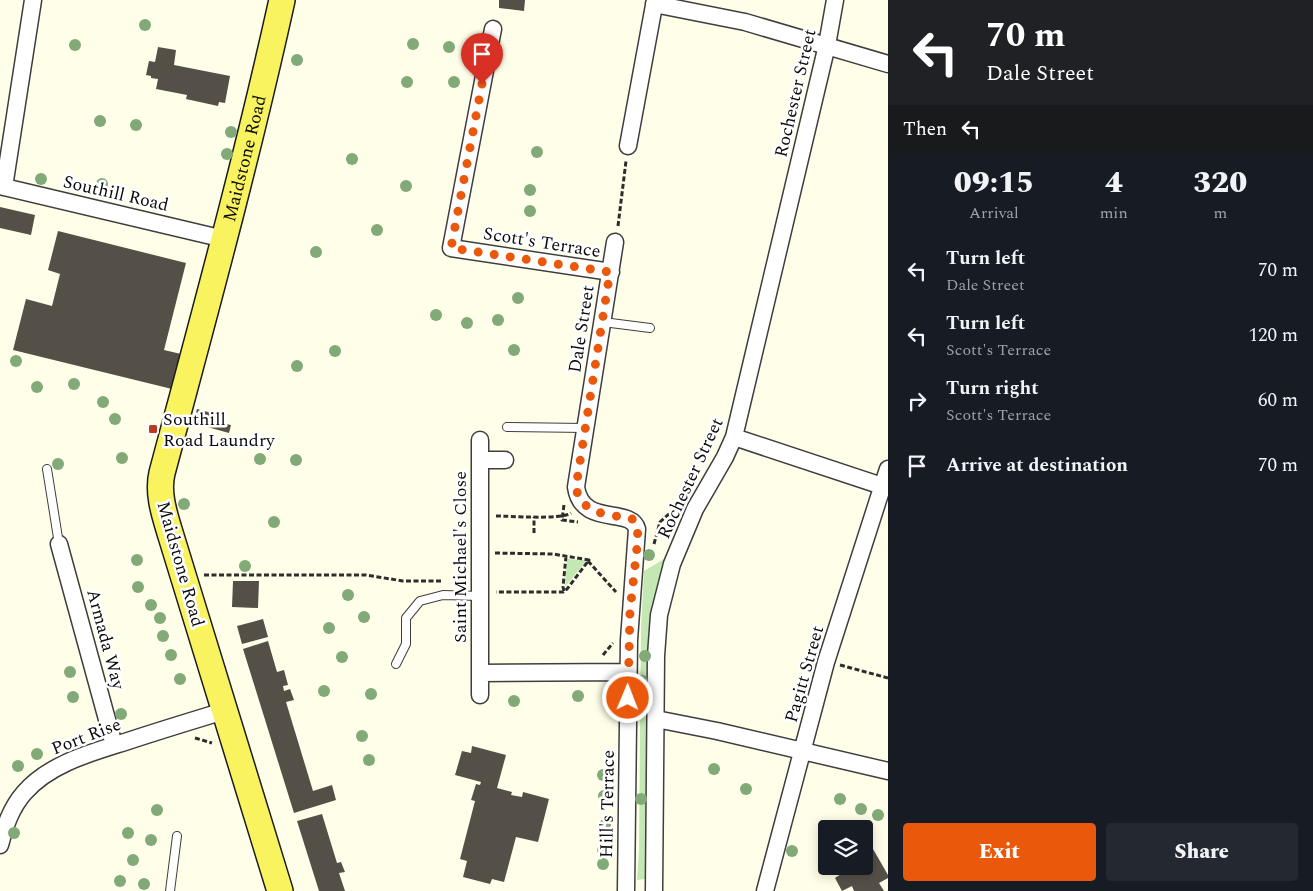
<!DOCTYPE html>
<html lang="en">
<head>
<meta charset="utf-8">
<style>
	body { margin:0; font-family:Spectral,serif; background:#242831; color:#f1f3f6; height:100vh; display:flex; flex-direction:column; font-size:19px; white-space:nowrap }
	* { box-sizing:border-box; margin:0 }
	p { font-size:16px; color:#9ea1a6 }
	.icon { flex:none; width:28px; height:28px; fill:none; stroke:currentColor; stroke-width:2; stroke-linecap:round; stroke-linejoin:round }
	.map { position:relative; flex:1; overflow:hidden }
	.sheet { display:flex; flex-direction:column; background:#171b24; width:425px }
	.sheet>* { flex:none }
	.top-card { background:#202124; color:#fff; overflow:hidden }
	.tools { position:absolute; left:818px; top:820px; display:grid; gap:10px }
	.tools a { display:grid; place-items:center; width:55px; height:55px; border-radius:5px; background:#171b24; box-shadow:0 2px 12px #0003; font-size:25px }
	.pin { position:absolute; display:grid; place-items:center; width:42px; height:42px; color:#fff; margin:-51px -21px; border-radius:50% 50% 50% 0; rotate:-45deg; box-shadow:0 0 5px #0007 }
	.pin .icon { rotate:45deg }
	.me { position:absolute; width:55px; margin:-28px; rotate:1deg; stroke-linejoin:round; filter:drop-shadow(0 0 4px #0008) }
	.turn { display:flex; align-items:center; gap:18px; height:105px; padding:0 15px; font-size:22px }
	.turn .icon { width:65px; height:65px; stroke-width:2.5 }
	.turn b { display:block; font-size:35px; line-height:42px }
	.then { display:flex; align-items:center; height:48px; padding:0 15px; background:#0003; gap:10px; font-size:19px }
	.eta { display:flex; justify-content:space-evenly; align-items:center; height:85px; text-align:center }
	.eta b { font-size:30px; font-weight:800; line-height:35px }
	.primary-button { display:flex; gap:10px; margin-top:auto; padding:10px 15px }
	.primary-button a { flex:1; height:58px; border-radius:5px; background:#ea580c; color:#fff; font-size:20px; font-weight:800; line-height:58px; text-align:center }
	.primary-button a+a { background:#242831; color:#f1f3f6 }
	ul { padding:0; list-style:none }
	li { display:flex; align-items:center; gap:15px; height:65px; padding:0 15px }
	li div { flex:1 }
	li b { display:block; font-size:19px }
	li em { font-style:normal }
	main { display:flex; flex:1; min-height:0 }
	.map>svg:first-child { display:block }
</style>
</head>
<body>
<main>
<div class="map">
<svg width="888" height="891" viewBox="0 0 888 891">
	<rect width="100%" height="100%" fill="#ffffe9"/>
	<path fill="#c4e8b4" d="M567 559 585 560 586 561 565 587Z
		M664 559 655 594 652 619 649 672 645 879 637 880 639 849 641 628 644 571Z"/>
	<path fill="#544f47" d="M499 0H525L524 11 499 8Z
		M158 47 176 50 174 65 230 76 225 103 219 102 218 106 186 99 187 95 156 89 158 79 151 78V76L146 75 149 61 155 62Z
		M0 207 35 215 31 235 0 228Z
		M58 231 186 263 164 350 181 354 172 389 13 350 26 299 52 306 60 274 48 270Z
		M197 409 219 415 217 422 231 425 229 433 193 423Z
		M233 581H259L258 608 232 607Z
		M263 619 268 637 242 644 237 626Z
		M268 641 277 672 284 670 288 685 283 686 284 691 290 689 294 700 286 702 313 791 332 785 336 800 294 813 243 649Z
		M472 746 506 755 497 788 512 792 511 795 522 797 523 792 549 799 538 842 516 837 504 882 492 879 490 884 463 877 467 861 460 859 475 801 471 800 476 784 480 785 481 782 455 775 462 751 471 753Z
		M322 814 337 863 341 862 345 872 339 873 345 891H319L297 821Z
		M873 849 888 875V878L879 883 884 891H854L852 886 842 891 835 878 841 874 838 868 841 866H864V854Z"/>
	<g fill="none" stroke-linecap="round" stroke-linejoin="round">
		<defs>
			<path id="lane" d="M603 322 650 328
				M507 427 586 428
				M47 469 59 544
				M396 664 406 644V618L420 601 443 595 480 596
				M170 891 177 836"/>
			<path id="street" d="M654 4 745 22 888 64
				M493 29 451 248 611 272
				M628 146 655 0
				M0 186 224 239
				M4 187 33 0
				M615 242 576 487C582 528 631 506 637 529L629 640 626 891
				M734 437 888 488
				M480 460H505
				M59 544 114 745
				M480 673 628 672
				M480 695V440
				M656 719 717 731 888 771
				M0 845C5 826 11 808 24 793 49 764 90 753 125 742 158 731 191 721 224 711
				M654 891 656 656 659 615 672 564 695 509 725 457 734 437 827 45 835 0
				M765 891 826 662 888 469"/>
			<g id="primary">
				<path id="s1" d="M280 891 171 536C165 516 157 494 162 473 204 316 247 159 282 0"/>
			</g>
		</defs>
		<use href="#lane" stroke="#3e3e3e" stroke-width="10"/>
		<use href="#street" stroke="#3e3e3e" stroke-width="19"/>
		<use href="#primary" stroke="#1c1c1c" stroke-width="28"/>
		<path stroke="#2d2d2d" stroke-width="3" stroke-dasharray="5 2.5" stroke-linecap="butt" d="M618 226 626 161
			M564 505 562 520 578 522
			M496 516C510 516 561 520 571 513
			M534 533V517
			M654 544 660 522 678 506
			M495 553 553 554 589 560 567 589 563 592H496
			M588 561 616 592
			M204 575H366L403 581H442
			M564 591 563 587 566 556
			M603 655 613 643
			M840 665 888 678
			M195 738 212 743"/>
		<use href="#lane" stroke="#fff" stroke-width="8"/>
		<use href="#street" stroke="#fff" stroke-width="16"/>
		<use href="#primary" stroke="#f9f35f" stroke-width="25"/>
	</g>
	<g fill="#82a978">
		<circle cx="145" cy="25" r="6"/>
		<circle cx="413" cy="44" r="6"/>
		<circle cx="75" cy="45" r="6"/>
		<circle cx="449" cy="47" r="6"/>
		<circle cx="297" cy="60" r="6"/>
		<circle cx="407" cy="82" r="6"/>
		<circle cx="454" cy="82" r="6"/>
		<circle cx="100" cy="121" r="6"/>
		<circle cx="136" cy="125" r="6"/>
		<circle cx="231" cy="132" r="6"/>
		<circle cx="537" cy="152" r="6"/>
		<circle cx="227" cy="154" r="6"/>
		<circle cx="352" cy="159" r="6"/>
		<circle cx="41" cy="179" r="6"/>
		<circle cx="102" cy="184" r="6"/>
		<circle cx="406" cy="186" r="6"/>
		<circle cx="530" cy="190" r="6"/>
		<circle cx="530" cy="211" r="6"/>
		<circle cx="377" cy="230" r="6"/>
		<circle cx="316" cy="252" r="6"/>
		<circle cx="518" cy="298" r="6"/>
		<circle cx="436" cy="315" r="6"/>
		<circle cx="498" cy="320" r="6"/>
		<circle cx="467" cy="323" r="6"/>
		<circle cx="514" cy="350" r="6"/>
		<circle cx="335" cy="351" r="6"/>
		<circle cx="16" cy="361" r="6"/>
		<circle cx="297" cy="366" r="6"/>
		<circle cx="74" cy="384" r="6"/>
		<circle cx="37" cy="387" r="6"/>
		<circle cx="103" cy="402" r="6"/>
		<circle cx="115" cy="419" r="6"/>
		<circle cx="122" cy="458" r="6"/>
		<circle cx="260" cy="459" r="6"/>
		<circle cx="296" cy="460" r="6"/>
		<circle cx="58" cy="464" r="6"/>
		<circle cx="184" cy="504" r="6"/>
		<circle cx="274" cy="522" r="6"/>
		<circle cx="649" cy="555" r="6"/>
		<circle cx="137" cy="560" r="6"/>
		<circle cx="245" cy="566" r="6"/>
		<circle cx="138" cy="587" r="6"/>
		<circle cx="348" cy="595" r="6"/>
		<circle cx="151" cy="605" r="6"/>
		<circle cx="364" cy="617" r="6"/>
		<circle cx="160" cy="618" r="6"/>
		<circle cx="329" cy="628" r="6"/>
		<circle cx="163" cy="636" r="6"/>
		<circle cx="171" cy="655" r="6"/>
		<circle cx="645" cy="656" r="6"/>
		<circle cx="342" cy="657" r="6"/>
		<circle cx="70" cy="672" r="6"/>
		<circle cx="180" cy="679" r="6"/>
		<circle cx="642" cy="681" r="6"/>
		<circle cx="324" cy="691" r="6"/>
		<circle cx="371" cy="694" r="6"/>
		<circle cx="578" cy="696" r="6"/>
		<circle cx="73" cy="697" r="6"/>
		<circle cx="514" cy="701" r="6"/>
		<circle cx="121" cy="714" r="6"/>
		<circle cx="362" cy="736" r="6"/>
		<circle cx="37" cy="754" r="6"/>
		<circle cx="369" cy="760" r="6"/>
		<circle cx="18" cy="766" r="6"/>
		<circle cx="714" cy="769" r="6"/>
		<circle cx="603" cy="775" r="6"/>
		<circle cx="746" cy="789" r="6"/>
		<circle cx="604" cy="796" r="6"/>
		<circle cx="641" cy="799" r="6"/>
		<circle cx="840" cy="799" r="6"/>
		<circle cx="861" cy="809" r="6"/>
		<circle cx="157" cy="810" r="6"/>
		<circle cx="878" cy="815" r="6"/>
		<circle cx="605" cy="825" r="6"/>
		<circle cx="14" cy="833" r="6"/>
		<circle cx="128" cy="833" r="6"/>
		<circle cx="151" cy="840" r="6"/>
		<circle cx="603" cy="850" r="6"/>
		<circle cx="792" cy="851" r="6"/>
		<circle cx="133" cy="860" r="6"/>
		<circle cx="603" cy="864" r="6"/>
		<circle cx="120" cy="881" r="6"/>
		<circle cx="144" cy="884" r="6"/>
	</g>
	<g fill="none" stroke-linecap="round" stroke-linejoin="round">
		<path stroke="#ea580c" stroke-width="9" stroke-dasharray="0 16.2" d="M482 84 451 248 610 272 576 487C580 514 609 515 630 518L634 520 637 526 638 538 630 611 628 698"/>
	</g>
	<rect fill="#ba3b24" stroke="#fff" stroke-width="2" x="148" y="424" width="10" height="10" rx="2.5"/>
	<g text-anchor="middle" stroke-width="5" stroke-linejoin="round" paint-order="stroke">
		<g font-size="18" fill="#0b0b0b" stroke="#fff">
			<text transform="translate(795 93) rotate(-77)" y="6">Rochester Street</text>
			<text dy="6" stroke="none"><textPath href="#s1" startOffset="761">Maidstone Road</textPath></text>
			<text transform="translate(116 193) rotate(13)" y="6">Southill Road</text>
			<text transform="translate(542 242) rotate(9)" y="6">Scott's Terrace</text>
			<text transform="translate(581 329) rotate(-81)" y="6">Dale Street</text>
			<text transform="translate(690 478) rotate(-65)" y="6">Rochester Street</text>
			<text transform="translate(460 557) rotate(-90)" y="6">Saint Michael's Close</text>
			<text transform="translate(181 564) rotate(74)" y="6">Maidstone Road</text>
			<text transform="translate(106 639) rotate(75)" y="6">Armada Way</text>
			<text transform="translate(804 674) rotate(-74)" y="6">Pagitt Street</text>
			<text transform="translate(86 736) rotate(-21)" y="6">Port Rise</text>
			<text transform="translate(607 804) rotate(-89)" y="6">Hill's Terrace</text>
		</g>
		<g font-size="18" fill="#0b0b0b" stroke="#fff" text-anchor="start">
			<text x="163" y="425">Southill<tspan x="163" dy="21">Road Laundry</tspan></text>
		</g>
	</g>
</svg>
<div class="tools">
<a><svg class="icon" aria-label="layers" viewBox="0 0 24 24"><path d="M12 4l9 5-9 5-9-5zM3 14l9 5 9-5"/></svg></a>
</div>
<div class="pin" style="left:482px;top:84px;background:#d93025"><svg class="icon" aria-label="arrive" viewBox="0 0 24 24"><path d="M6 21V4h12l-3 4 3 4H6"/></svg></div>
<svg class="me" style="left:628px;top:698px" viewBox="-20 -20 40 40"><circle r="17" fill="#ea580c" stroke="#fff" stroke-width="3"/><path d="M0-11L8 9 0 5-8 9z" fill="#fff"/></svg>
</div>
<section class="sheet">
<div class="top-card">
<div class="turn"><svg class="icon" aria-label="left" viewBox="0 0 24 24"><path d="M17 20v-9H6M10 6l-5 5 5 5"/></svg><div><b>70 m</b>Dale Street</div></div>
<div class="then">Then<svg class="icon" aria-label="left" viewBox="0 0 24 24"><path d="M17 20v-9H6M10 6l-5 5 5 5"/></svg></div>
</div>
<div class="eta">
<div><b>09:15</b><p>Arrival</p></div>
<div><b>4</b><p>min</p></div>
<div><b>320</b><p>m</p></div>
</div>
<ul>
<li><svg class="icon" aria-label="left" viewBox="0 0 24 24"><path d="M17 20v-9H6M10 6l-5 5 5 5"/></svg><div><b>Turn left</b><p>Dale Street</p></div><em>70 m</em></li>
<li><svg class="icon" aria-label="left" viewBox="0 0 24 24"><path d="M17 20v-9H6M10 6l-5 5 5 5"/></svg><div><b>Turn left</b><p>Scott's Terrace</p></div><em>120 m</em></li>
<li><svg class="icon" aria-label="right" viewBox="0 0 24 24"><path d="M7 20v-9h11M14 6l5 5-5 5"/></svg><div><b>Turn right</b><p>Scott's Terrace</p></div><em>60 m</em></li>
<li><svg class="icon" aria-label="arrive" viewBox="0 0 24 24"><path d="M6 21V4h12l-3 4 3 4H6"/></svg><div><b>Arrive at destination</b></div><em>70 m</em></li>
</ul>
<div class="primary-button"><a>Exit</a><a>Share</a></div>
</section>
</main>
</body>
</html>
